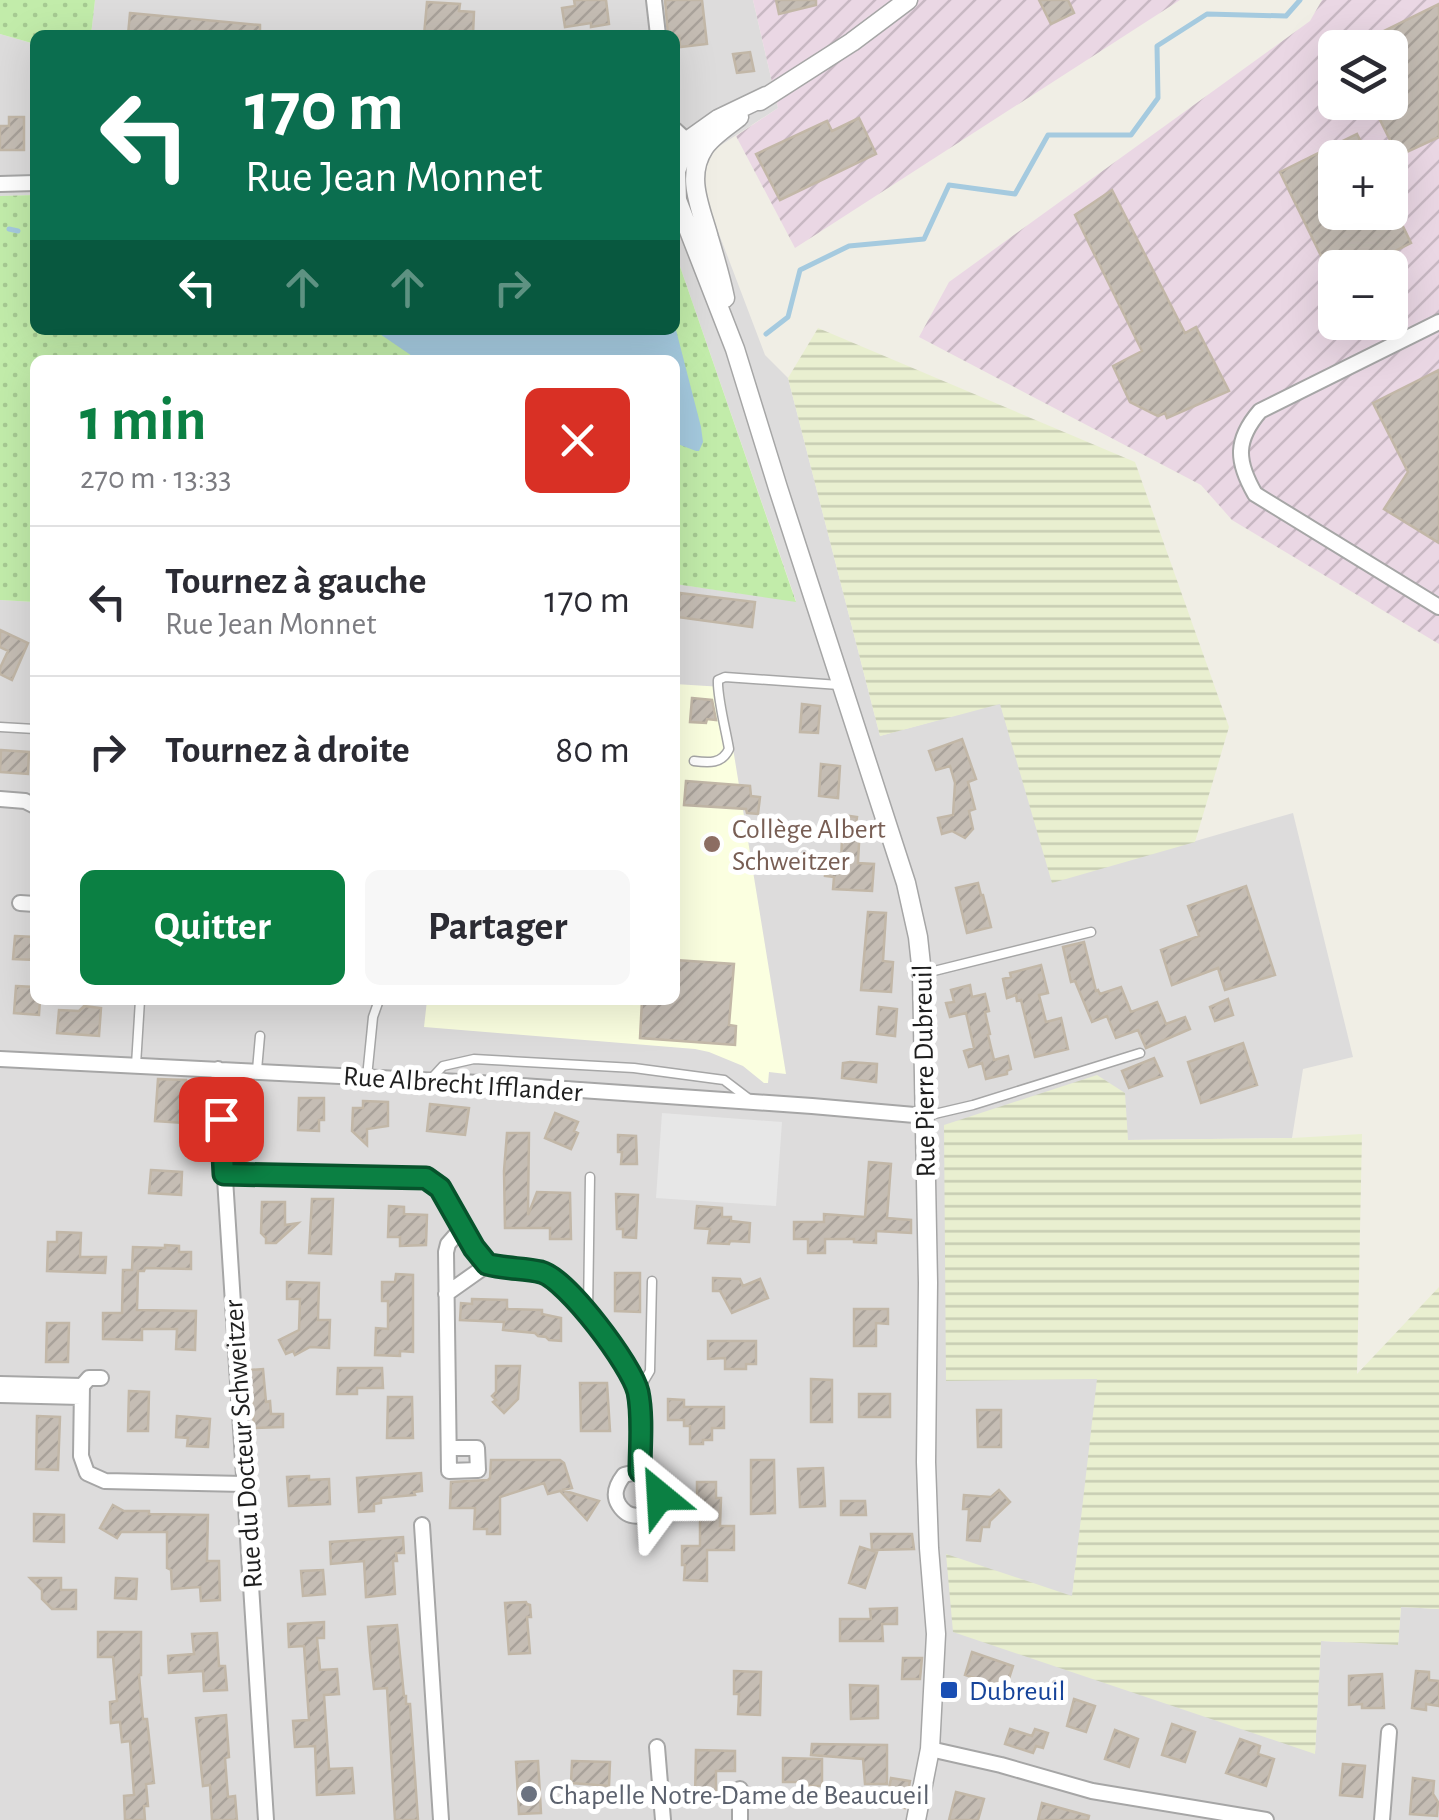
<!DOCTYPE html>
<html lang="fr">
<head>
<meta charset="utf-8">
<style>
	body { margin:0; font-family:"Alegreya Sans",sans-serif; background:#f7f7f7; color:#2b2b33; height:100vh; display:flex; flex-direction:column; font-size:38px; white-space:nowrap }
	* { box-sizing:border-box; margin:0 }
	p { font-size:32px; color:#7c7c81 }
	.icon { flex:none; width:55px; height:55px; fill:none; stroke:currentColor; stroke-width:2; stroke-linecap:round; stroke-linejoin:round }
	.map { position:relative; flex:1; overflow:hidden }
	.side { position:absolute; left:30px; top:355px; width:650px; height:650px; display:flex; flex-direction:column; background:#fff; border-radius:15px; box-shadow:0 10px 40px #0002 }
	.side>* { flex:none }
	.top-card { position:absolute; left:30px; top:30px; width:650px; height:305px; border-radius:15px; box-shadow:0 10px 40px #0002; background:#0b6e4f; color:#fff; overflow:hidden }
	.tools { position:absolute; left:1318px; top:30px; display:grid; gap:20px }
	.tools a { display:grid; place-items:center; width:90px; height:90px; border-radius:15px; background:#fff; box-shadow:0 10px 40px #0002; font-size:50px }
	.pin { position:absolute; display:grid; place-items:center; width:85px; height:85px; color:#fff; margin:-42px; border-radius:20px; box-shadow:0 5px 15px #0006 }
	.me { position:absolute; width:110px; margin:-55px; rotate:333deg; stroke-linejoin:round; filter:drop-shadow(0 0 8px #0008) }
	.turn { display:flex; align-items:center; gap:35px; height:210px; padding:0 50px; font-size:45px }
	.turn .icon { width:130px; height:130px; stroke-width:2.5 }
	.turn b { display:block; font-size:70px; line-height:85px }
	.lanes { display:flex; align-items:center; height:95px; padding:0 50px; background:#0003; justify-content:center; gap:50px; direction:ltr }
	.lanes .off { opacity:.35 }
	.round { display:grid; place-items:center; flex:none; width:105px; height:105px; border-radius:15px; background:#f7f7f7 }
	.summary { display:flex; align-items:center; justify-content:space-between; height:170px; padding:0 50px }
	h1 { font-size:60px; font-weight:700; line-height:75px; color:#0b8043 }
	.cta { display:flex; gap:20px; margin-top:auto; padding:20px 50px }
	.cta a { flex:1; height:115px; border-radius:15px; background:#0b8043; color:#fff; font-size:40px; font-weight:700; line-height:115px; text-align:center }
	.cta a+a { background:#f7f7f7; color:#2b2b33 }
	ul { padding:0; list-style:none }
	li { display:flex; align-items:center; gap:30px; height:150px; padding:0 50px; border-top:2px solid #e1e1e2 }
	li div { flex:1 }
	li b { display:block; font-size:38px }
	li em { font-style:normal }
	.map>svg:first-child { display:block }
</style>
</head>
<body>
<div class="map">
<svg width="1439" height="1820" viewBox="0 0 1439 1820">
	<defs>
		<pattern id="industrial-furrows" width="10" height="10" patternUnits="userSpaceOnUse" patternTransform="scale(2.5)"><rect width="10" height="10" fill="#ead7e4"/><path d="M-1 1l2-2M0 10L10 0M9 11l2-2" fill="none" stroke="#c8b8c3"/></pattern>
		<pattern id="farmland-rules" width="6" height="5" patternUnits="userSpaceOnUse" patternTransform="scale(2.5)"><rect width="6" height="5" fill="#e9efd0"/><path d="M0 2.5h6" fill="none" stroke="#c7ccb2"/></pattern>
		<pattern id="grass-dots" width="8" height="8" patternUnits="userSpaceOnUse" patternTransform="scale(2.5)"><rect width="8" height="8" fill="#c2ecaa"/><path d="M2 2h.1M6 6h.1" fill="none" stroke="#a6ca92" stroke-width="1.8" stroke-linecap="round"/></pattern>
		<pattern id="building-hatch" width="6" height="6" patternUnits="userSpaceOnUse" patternTransform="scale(2.5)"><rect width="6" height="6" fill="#c5bdb4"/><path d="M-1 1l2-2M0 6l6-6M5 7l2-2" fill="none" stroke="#a9a29a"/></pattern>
	</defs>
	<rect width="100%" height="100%" fill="#f0eee5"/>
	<path fill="#dddcdc" d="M95 0H753L778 108 715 149 705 169V197L765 355 788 378 880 736 1000 703 1053 882 1293 813 1353 1057 1303 1069 1292 1138 1127 1140 1072 1597 1315 1753 1321 1641 1398 1645 1401 1607 1439 1609V1820H0V600L35 602V1000H675V584L796 601 675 252V35H91Z
		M0 34 35 44V195L0 196Z"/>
	<path fill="url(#industrial-furrows)" fill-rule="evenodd" d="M753 0H1180L795 248 736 136 778 108Z
		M1322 0H1439V644L1232 520 1201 485 919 337 949 282 1310 21ZM1335 48H1390V102H1335ZM1335 158H1390V212H1335ZM1335 268H1390V322H1335Z"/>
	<path fill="#fbffe0" d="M675 684 723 687 786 1074 769 1072 768 1083H764L743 1066 709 1052 695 1049 424 1027 427 1000H675Z"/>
	<path fill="url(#farmland-rules)" d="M818 328 1135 462 1229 727 1195 842 1052 883 1000 704 880 736 788 378Z
		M1097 1075 1125 1093 1128 1140 1292 1138 1362 1134 1357 1374 1439 1287V1609L1401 1607 1398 1645 1321 1641 1315 1754 953 1632 946 1554 1072 1596 1097 1379 946 1381 944 1125Z"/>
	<path fill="url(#grass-dots)" d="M0 0H95L91 35H35V44L0 34Z
		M35 195V330H675V252L796 602 675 584V360H35V602L0 600V196Z"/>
	<path fill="#e7e7e7" d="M662 1113 782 1122 776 1206 656 1198Z"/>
	<path fill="#a5cadf" d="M675 326 701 427 703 442 699 451H696L675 443V360H418L374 330H675Z"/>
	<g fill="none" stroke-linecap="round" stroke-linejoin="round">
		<path stroke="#a5cadf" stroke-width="5" d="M9 229 18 231
			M766 334 788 317 800 270 849 246 924 239 949 185 1015 194 1048 135H1131L1158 98 1157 46 1207 14 1286 16 1300 0"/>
	</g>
	<path fill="url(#building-hatch)" stroke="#c2b7a7" stroke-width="2.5" d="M574 0H606L609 24 591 27V23L565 27 562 8 575 6Z
		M665 0H702L707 44 680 47 679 36 668 35Z
		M776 0H816V5L779 14Z
		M1039 0H1068L1074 13 1051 24Z
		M427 2 460 4 459 11 474 12 473 35H424Z
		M1439 4V137L1398 156 1371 102H1390V48H1349Z
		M130 13 260 25V35H128Z
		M750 52 754 71 737 73 733 54Z
		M9 117H24V150H0V126H9Z
		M859 118 876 154 780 200 756 154 827 121 832 131Z
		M1357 134 1369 158H1335V212H1396L1411 243 1361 268H1327L1280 172Z
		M1112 190 1185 333 1196 327 1229 391 1167 418 1165 413 1158 416 1130 402 1113 366 1142 351 1075 215Z
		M1439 370V543L1384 509 1408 472 1373 403Z
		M680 593 755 602 752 627 677 617Z
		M0 630 28 643 12 680 0 674V668L8 651 0 647Z
		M692 698 712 700 716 720 707 719 706 723 690 722Z
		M802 704 820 706 818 733 800 732Z
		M962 739 976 779 968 782 975 809 969 811 973 829 965 838 952 831 942 834 938 818 953 815 955 783 950 766 936 770 929 751Z
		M1 750 29 752 28 774 0 772Z
		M821 764 840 766 838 798 819 796Z
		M686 781 750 786 751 796 760 797 758 814 747 813 746 809 684 805Z
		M843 815 857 817 856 824H860L858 863 874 864 872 891 833 889 834 877 825 876 827 861 841 862Z
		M978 883 981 895H983L991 927 967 933 956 888Z
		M1246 886 1275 975 1225 990 1218 968 1172 985 1161 950 1199 936 1188 906Z
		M868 912 886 913 883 961 893 962 891 992 861 990Z
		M15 936 35 937V960L13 959Z
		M1084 942 1096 991 1098 990 1100 994 1121 987 1131 1012 1157 1002 1166 1024 1185 1017 1190 1029 1146 1048 1138 1030 1116 1038 1107 1016 1092 1022 1075 981 1071 982 1063 947Z
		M675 960 734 964 729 1025 736 1026 735 1045 640 1038 642 1000H675Z
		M1041 965 1048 993 1039 995 1046 1022 1061 1018 1068 1049 1035 1057 1021 1000 1017 1001 1016 995 1007 998 1003 979 1011 977 1010 973Z
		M970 985 972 997 985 994 989 1011 985 1012 990 1034 988 1035 994 1060 1008 1056 1011 1069 1007 1071V1074L986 1079 982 1063 969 1067 964 1051 974 1048 966 1013 950 1017 946 1003 954 1002 951 990Z
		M16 986 35 987V1000H40L39 1015 14 1013Z
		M1228 999 1233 1015 1215 1021 1210 1007Z
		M84 1006 101 1008 99 1036 57 1033 59 1010 79 1011Z
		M879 1007 897 1009 895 1036 877 1034Z
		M1243 1043 1257 1085 1201 1103 1188 1062Z
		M1154 1058 1162 1076 1129 1088 1122 1071Z
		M850 1062 877 1064 876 1082 842 1078 843 1063Z
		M158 1079 186 1080 184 1123 155 1121Z
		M299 1098H324V1120H319V1131L298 1130Z
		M363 1101 388 1102V1126L367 1129V1145L352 1131 353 1108H363Z
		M430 1104 469 1108 465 1135 427 1131Z
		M555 1113 578 1122 574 1131 578 1133 571 1149 545 1138Z
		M507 1133H529L528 1215 537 1192 570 1193 571 1239H550V1228H505L504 1171Z
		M618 1135 636 1136 637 1164H621L622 1152H618Z
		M869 1162 891 1164 887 1218 911 1220V1233L876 1231V1243L854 1242V1239H825V1253H808V1239H794V1222H824V1214L865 1217Z
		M151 1170 182 1172 181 1195 149 1193Z
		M616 1194 638 1195 636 1238 623 1237V1229H617Z
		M312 1199H333L331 1254 309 1253Z
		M262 1202H285V1225L298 1223 276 1243H266V1238L261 1233Z
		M389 1206 404 1207V1214L427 1215 426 1245 400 1246V1237H388Z
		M697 1206 722 1208V1217H731V1221L750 1223 749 1242 730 1241 729 1244 708 1243 710 1229 695 1228Z
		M57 1232 81 1233 80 1257H106L105 1273 47 1271 48 1242H57Z
		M165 1245 179 1246V1252H191V1269L145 1268 144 1271H138L137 1310 196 1311 195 1350 176 1349 177 1329H142V1340L103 1339V1313H122L123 1270H132L133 1247 165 1248Z
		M615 1273H640V1312L615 1311Z
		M396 1274 413 1275V1352L400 1351V1356L375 1355 376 1328 388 1329V1301H382V1282H395Z
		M713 1278 740 1279 743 1286 760 1279 768 1298 732 1313 720 1291H713Z
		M287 1282 319 1283 318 1320H330L329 1348 310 1347 295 1355 293 1351 286 1354 279 1340 299 1330 300 1299H287Z
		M472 1299 507 1300V1309L542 1310V1314L561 1318V1341L549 1340 546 1337 538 1336 535 1333 503 1330 504 1322 460 1320 461 1303 472 1304Z
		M854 1309H888V1324L876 1323V1346H854Z
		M47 1323H69L68 1362H46Z
		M708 1341H756V1364H746V1369H725V1358L708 1359Z
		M496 1366H520L518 1399 504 1413 493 1402 496 1400 492 1396 496 1392Z
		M338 1368H382L383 1388H357V1394H337Z
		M263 1369 266 1402 270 1401 271 1414H283V1427L254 1428 250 1370Z
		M811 1379 832 1380V1422H811Z
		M580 1383H607L610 1431H581Z
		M129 1391 149 1392 148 1431H128Z
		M859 1394H890V1417H859Z
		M388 1397H412L413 1438H387Z
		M668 1399 684 1400V1407H724V1428H712V1440H703V1444H690V1426H684V1420H668Z
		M977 1410H1001V1447H978Z
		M37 1416 60 1417 58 1470 36 1469Z
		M177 1416 210 1419 208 1447 187 1446 188 1438 176 1437Z
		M491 1460H560L564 1463 572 1488 562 1490 599 1501 587 1520 560 1491 548 1494 544 1483 500 1497V1534H487V1529H474L475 1508H450L451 1482 488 1480 490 1478Z
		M751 1460H774L775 1513 751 1514Z
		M823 1468 825 1506 800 1507 798 1469Z
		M421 1473 422 1491 414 1492 415 1495 381 1498V1503L374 1504V1511L359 1512 357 1478Z
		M309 1476V1480L329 1479 330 1504 289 1506 287 1477Z
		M697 1482H716V1498H721L720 1526H734V1550H707V1581L684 1580 685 1565H682V1546H700V1507H697Z
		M999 1490 1010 1502 990 1521 989 1527H982L980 1541 967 1540 969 1509H963L964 1495 991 1497Z
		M841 1501H865L866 1515H841Z
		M113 1505 124 1511H149V1514L208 1515 207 1561H219L220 1600 201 1601 200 1587 172 1589 171 1570 167 1568V1532H121L117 1538 100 1528Z
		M34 1514 64 1515V1542L34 1541Z
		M871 1534H912L914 1549 872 1550Z
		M403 1537 404 1553H396L397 1561H393L395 1594 366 1597 364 1561 331 1564 330 1542Z
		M860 1547 877 1552 865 1588 849 1583Z
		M323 1570 325 1594 303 1596 301 1571Z
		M30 1578H61V1590H76V1609H52L42 1599V1590Z
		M116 1578 137 1579 136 1599 115 1598Z
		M526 1602 527 1604 530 1605 531 1617H527L530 1653 509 1654 505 1603Z
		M897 1608V1624H882L883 1641H840V1619H871L870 1609Z
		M324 1622V1638H317L320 1670 337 1669 339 1694 324 1695 329 1769 352 1768 354 1793 317 1795 315 1746 295 1747 293 1721 309 1720 304 1646 289 1647 288 1624Z
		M397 1625 404 1696H406V1704H410L418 1820H395L387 1688 374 1689 370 1653 368 1627Z
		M98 1632H141V1675H139L143 1719H147L154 1783 146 1784 148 1806H144L145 1820H125L124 1796 134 1795 130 1741 122 1742 120 1722 111 1723 110 1702 117 1701 113 1657H98Z
		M217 1633 219 1666H225L227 1690 204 1691 203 1671 169 1673 168 1656 194 1654 192 1634Z
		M972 1652 1013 1666 1006 1688 965 1675Z
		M903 1658H922L920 1679H902Z
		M734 1671 761 1672 760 1715 738 1714 739 1694H734Z
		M1416 1671 1429 1672V1680L1439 1681V1706L1426 1704V1710L1412 1708Z
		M1382 1674 1384 1708H1362V1704L1349 1705V1676Z
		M850 1685 878 1686V1718L851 1719Z
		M1074 1699 1095 1706 1086 1732 1067 1726Z
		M226 1715 229 1757 225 1758 228 1797 235 1796 237 1820H212L210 1785 203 1786 196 1718Z
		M1172 1724 1195 1732 1185 1762 1162 1755Z
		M1010 1729 1032 1736 1035 1729 1048 1733 1043 1748 1036 1746 1033 1753 1005 1744Z
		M1115 1730 1138 1739 1129 1767 1105 1759Z
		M1240 1739 1260 1746 1258 1754 1274 1759 1266 1786 1226 1773Z
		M812 1744 887 1745V1784H865L863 1759 811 1755Z
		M696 1750 735 1751V1771H716V1796H695Z
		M783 1758 822 1759V1786H803V1782H783Z
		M538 1761 541 1813 519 1814 516 1762Z
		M572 1761 610 1762 609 1786 571 1783Z
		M1343 1764 1365 1766 1362 1797 1340 1795Z
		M891 1778 910 1781 905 1808 886 1805Z
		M1413 1778 1434 1781 1433 1794 1438 1802 1437 1816 1410 1814Z
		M956 1792 984 1799 978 1820H949Z
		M1042 1803 1089 1816 1088 1820H1038Z"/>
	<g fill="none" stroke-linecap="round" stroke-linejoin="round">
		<defs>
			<path id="service" d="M0 727 35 729
				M694 761C709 763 722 764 729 749 726 731 717 696 718 680L725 677 839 685
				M922 974 1091 932
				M136 1065 140 1000
				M257 1070 260 1036
				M367 1077 373 1017 379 1000
				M431 1079 443 1066 474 1059 634 1068 724 1080 749 1099
				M926 1116 973 1105 1140 1053
				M588 1312 590 1177
				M638 1391 650 1371 652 1281"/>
			<path id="minor" d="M654 0 658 35
				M675 130 687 141
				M0 184 35 183
				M1439 322 1260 411C1235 440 1236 461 1255 494L1439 607
				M0 799 25 801 35 806
				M20 903 35 904
				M0 1059 480 1083 812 1106 926 1116
				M218 1069 266 1820
				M224 1174 419 1176 434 1182 440 1188C453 1212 464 1243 484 1261 499 1275 526 1266 544 1272 568 1281 634 1368 638 1393 642 1418 640 1446 640 1471 687 1485 640 1538 619 1505 612 1494 617 1484 624 1475L640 1471
				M446 1294 487 1265
				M101 1378H89L82 1386 81 1456 87 1473 105 1481 244 1484
				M0 1384 82 1386
				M0 1395 81 1397
				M449 1448H477L478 1470 449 1471 446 1252 448 1244 462 1228
				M422 1525 441 1820
				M657 1747 663 1820
				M930 1749 1001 1765 1092 1791 1266 1820
				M740 1820V1789
				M1382 1820 1389 1732"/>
			<path id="tertiary" d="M766 96 718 119 687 141 676 171 677 200 735 349 778 488 906 883 918 937 922 974 928 1283 926 1462 929 1548 936 1634 930 1749 916 1820
				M760 101 852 42 908 0
				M725 298C721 278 715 258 709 238 701 208 685 177 704 148 712 136 728 126 739 117"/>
		</defs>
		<use href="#service" stroke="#a6a6a6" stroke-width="11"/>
		<use href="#minor" stroke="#a6a6a6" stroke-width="18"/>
		<use href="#tertiary" stroke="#a6a6a6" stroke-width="21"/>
		<use href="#service" stroke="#fff" stroke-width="8"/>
		<use href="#minor" stroke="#fff" stroke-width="14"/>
		<use href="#tertiary" stroke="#fff" stroke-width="18"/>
	</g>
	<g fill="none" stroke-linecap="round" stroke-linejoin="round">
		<defs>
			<path id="route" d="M221 1119 224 1174 426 1178 440 1188 474 1248 487 1264C505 1269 524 1268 541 1272 567 1279 632 1366 638 1392 643 1416 640 1447 640 1471 654 1473 660 1483 660 1496"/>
		</defs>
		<use href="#route" stroke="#07532c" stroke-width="25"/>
		<use href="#route" stroke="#0b8043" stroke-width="18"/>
	</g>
	<circle fill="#8d6e63" stroke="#fff" stroke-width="4" cx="712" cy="844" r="10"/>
	<rect fill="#1a4fb4" stroke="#fff" stroke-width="4" x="939" y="1680" width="20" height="20" rx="5"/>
	<circle fill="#6b7280" stroke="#fff" stroke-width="4" cx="529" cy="1794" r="10"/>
	<g text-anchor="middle" stroke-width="10" stroke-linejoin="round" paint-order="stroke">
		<g font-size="28" fill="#785e54" stroke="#fff" text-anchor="start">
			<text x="732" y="838">Collège Albert<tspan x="732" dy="32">Schweitzer</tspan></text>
		</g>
		<g font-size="28" fill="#1f1f1f" stroke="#fff">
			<text transform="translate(923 1071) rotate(-91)" y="10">Rue Pierre Dubreuil</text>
			<text transform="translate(463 1083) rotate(4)" y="10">Rue Albrecht Ifflander</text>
			<text transform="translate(242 1444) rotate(-94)" y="10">Rue du Docteur Schweitzer</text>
		</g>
		<g font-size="28" fill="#164399" stroke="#fff" text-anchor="start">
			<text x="969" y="1700">Dubreuil</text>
		</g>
		<g font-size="28" fill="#5b616d" stroke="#fff" text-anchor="start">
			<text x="549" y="1804">Chapelle Notre-Dame de Beaucueil</text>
		</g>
	</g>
</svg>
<div class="tools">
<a><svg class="icon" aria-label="layers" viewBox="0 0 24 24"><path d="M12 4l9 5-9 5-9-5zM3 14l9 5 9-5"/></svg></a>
<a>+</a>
<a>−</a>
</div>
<div class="pin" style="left:221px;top:1119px;background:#d93025"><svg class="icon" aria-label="arrive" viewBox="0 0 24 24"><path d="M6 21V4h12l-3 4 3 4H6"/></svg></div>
<svg class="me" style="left:660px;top:1496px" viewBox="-20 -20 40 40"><path d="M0-17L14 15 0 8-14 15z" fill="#0b8043" stroke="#fff" stroke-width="4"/></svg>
<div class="top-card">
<div class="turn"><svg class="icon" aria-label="left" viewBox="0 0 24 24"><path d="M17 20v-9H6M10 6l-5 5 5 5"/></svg><div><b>170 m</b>Rue Jean Monnet</div></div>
<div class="lanes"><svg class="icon" aria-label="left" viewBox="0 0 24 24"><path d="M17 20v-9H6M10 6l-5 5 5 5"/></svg><svg class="icon off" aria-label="ahead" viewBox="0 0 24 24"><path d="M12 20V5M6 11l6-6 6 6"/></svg><svg class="icon off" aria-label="ahead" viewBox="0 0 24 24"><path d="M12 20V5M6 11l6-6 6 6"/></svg><svg class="icon off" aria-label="right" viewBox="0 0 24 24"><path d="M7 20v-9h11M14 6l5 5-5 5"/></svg></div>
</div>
<section class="side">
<div class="summary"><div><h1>1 min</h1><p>270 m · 13:33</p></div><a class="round" style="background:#d93025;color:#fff"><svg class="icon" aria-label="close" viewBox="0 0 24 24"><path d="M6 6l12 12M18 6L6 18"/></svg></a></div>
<ul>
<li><svg class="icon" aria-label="left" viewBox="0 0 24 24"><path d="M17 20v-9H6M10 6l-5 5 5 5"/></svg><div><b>Tournez à gauche</b><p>Rue Jean Monnet</p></div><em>170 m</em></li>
<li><svg class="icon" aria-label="right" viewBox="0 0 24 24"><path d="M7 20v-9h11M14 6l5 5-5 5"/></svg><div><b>Tournez à droite</b></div><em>80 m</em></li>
</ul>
<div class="cta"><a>Quitter</a><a>Partager</a></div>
</section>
</div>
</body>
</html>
